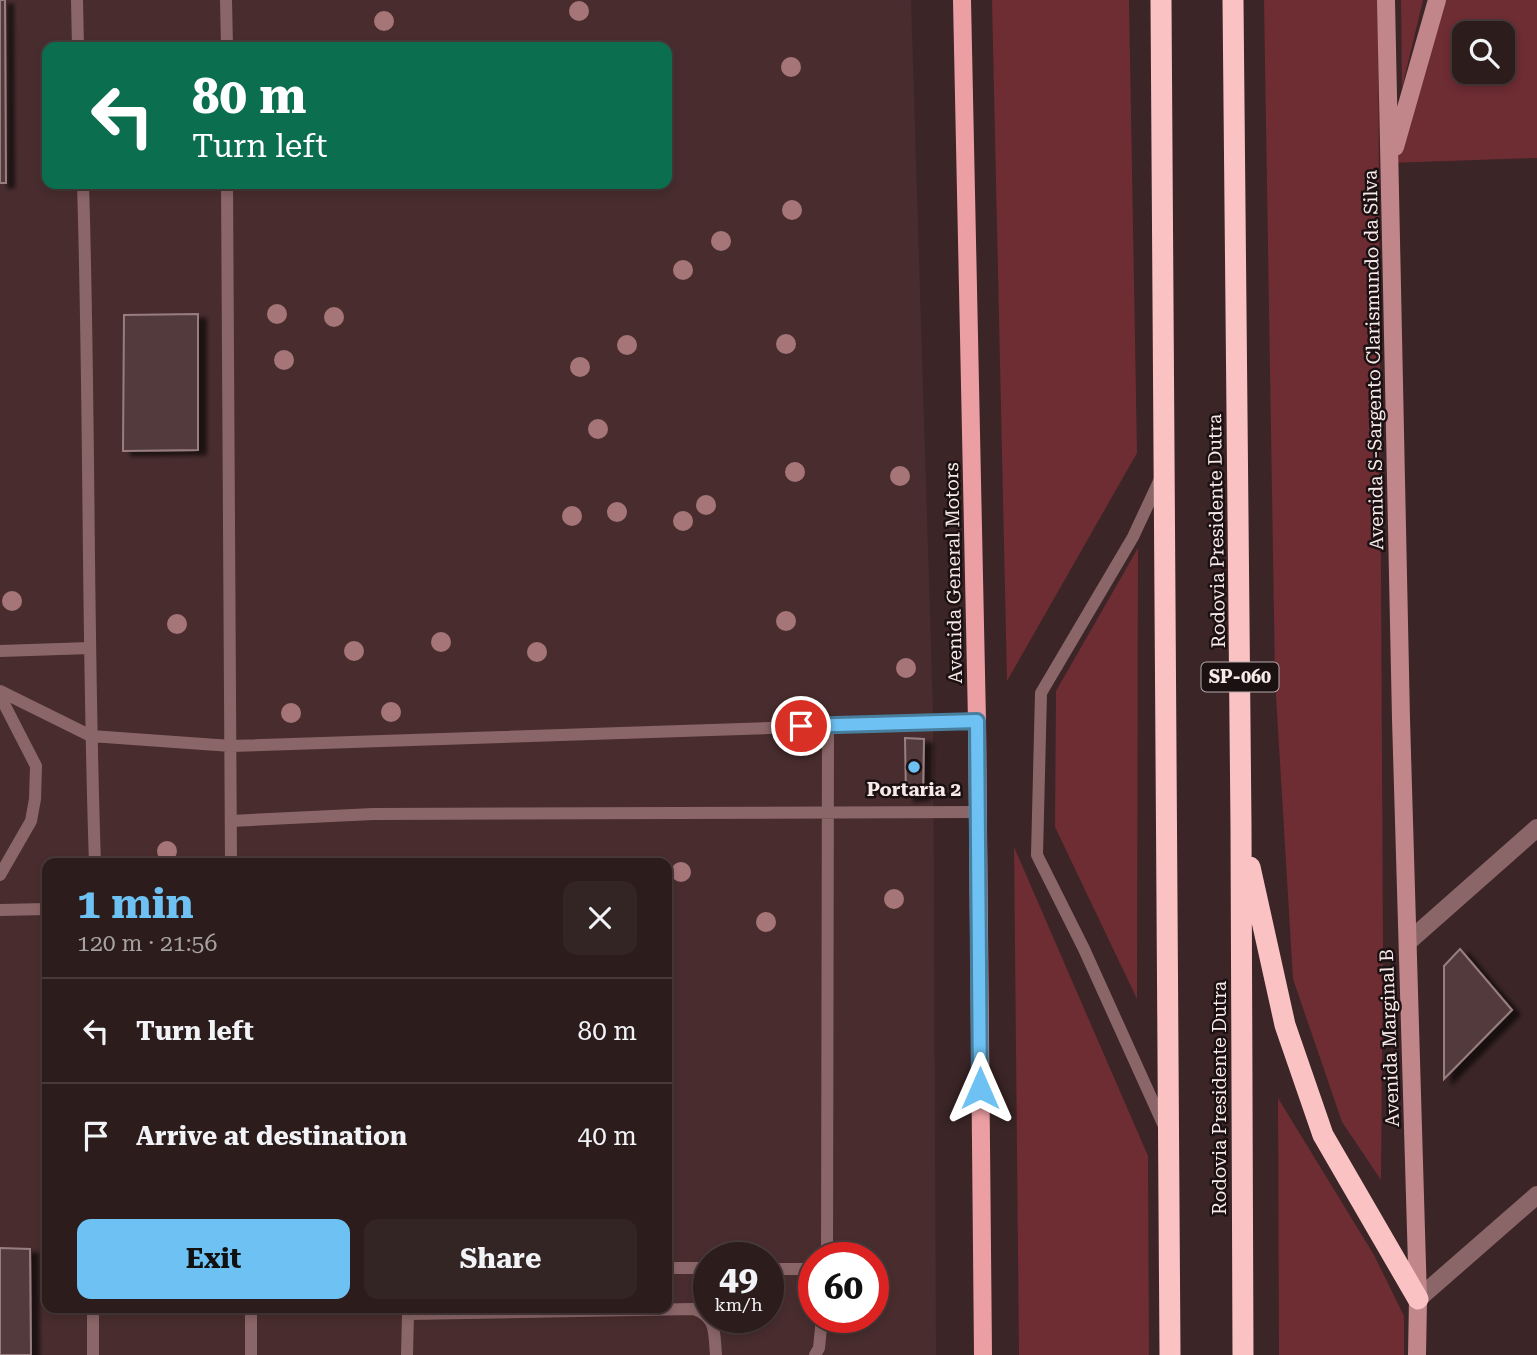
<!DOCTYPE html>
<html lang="en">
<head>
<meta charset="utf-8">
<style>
	body { margin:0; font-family:"Roboto Serif",serif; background:#342525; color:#f1f3f6; height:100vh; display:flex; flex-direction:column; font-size:26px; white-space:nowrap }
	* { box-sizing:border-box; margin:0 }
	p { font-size:23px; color:#a6a1a3 }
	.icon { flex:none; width:38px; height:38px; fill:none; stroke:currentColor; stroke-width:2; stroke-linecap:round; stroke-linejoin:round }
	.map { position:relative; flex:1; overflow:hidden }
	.details { position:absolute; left:42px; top:858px; width:630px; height:455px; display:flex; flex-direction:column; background:#2c1c1c; border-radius:14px; box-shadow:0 4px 10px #0003,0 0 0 2px #483a3b }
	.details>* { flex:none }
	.banner { position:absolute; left:42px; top:42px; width:630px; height:147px; border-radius:14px; box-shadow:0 4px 10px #0003,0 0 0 2px #483a3b; background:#0b6e4f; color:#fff; overflow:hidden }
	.buttons { position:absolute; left:1452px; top:21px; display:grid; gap:14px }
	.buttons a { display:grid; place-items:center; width:63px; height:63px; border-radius:14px; background:#2c1c1c; box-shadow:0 4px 10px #0003,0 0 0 2px #483a3b; font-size:35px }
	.speed { position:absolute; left:693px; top:1242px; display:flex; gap:14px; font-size:35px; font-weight:700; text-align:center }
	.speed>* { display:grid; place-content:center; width:91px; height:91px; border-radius:50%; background:#2c1c1c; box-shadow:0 4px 10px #0003,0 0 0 2px #483a3b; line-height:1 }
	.speed small { font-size:18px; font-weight:400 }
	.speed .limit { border:10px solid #d22; background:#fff; color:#111 }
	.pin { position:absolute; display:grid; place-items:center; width:60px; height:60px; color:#fff; margin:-30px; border:4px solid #fff; border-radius:50%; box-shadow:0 2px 7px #0007 }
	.me { position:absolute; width:77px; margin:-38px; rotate:0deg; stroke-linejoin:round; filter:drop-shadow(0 0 5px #0008) }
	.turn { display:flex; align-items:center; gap:24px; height:147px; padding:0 35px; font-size:32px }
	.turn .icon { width:91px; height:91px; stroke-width:2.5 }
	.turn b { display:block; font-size:49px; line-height:60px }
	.round { display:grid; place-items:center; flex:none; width:74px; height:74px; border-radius:14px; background:#342525 }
	.summary { display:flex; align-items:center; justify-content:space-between; height:119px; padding:0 35px }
	h1 { font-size:42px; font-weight:700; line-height:52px; color:#6ec2f3 }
	.action { display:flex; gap:14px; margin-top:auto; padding:14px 35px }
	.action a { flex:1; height:80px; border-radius:14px; background:#6ec2f3; color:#111; font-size:28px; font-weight:700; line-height:80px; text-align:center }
	.action a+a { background:#342525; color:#f1f3f6 }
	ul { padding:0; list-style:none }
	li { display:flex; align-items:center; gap:21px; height:105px; padding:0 35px; border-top:2px solid #483a3b }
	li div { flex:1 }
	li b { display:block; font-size:26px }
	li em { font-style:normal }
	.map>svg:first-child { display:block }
</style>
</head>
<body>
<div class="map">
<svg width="1537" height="1355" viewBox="0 0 1537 1355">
	<defs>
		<filter id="shadow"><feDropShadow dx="8" dy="4.5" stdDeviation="2" flood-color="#0009"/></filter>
	</defs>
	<rect width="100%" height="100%" fill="#3b2526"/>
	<path fill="#492d2e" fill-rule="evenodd" d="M0 0H911L933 712 936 1355H0ZM47 47H667V184H47ZM47 863H667V1307H47ZM709 1258H768V1318H709ZM814 1258H873V1318H814Z"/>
	<path fill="#6e2c33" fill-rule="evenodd" d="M992 0H1129L1137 453 1007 681Z
		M1264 0H1378L1383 947 1381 1180 1342 1122 1293 979 1275 679Z
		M1401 0H1423L1402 88Z
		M1437 0H1537V158L1390 163ZM1465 33H1503V72H1465Z
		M1138 548 1137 999 1055 827 1056 691Z
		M1014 847 1148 1156 1149 1355H1019Z
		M1278 1098 1374 1255 1404 1316V1355H1279Z"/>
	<path fill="#523b3c" stroke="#997e7f" stroke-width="2" filter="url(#shadow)" d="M0 0H5L6 183H0Z
		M198 314V450L123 451 124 315Z
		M905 738 924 739 923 795 906 797Z
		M1460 949 1512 1010 1444 1079V966Z
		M0 1248 30 1249 31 1355H0Z"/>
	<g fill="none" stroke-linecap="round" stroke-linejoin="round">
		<path stroke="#8b6668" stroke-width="12" d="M77 0 78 47
			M226 0 227 47
			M83 184C90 410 87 636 95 863
			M227 184 231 863
			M1160 479 1133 537 1041 693 1037 855 1084 949 1164 1126
			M0 651 90 648
			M0 691 91 736 231 746 977 721
			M0 696 36 766 35 799 31 821 0 875
			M231 821 373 814 978 812
			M0 910 47 909
			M827 1258 828 725
			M667 1268H709
			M768 1269H814
			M93 1355V1307
			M251 1355V1307
			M407 1355 408 1314 694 1309C717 1317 714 1333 716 1355
			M815 1355 819 1348 822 1318"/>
		<path stroke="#8b6668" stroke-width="18" d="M1408 942 1537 828
			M1418 1299 1537 1195"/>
		<path stroke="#c18689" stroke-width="18" d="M1386 0 1401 719 1418 1299 1417 1355
			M1395 147 1437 0"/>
		<path stroke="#eb9fa2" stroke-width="18" d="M962 0 977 721 983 1355"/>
		<path stroke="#fac2c3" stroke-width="21" d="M1161 0 1170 1355
			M1233 0 1241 827 1243 1355
			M1250 867 1285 1025 1323 1135 1418 1299"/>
	</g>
	<g fill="#a67577">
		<circle cx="579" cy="11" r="10"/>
		<circle cx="384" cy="21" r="10"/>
		<circle cx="791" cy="67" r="10"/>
		<circle cx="792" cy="210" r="10"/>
		<circle cx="721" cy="241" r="10"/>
		<circle cx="683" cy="270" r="10"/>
		<circle cx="277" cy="314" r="10"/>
		<circle cx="334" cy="317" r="10"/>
		<circle cx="786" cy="344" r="10"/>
		<circle cx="627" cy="345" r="10"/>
		<circle cx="284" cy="360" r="10"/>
		<circle cx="580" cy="367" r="10"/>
		<circle cx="598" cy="429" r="10"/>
		<circle cx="795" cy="472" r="10"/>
		<circle cx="900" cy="476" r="10"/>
		<circle cx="706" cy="505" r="10"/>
		<circle cx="617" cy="512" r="10"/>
		<circle cx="572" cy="516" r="10"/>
		<circle cx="683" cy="521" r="10"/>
		<circle cx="12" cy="601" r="10"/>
		<circle cx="786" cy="621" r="10"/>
		<circle cx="177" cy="624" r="10"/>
		<circle cx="441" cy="642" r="10"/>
		<circle cx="354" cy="651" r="10"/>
		<circle cx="537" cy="652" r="10"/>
		<circle cx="906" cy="668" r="10"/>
		<circle cx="391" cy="712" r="10"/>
		<circle cx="291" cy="713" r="10"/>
		<circle cx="167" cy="851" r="10"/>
		<circle cx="681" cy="872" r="10"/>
		<circle cx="894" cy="899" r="10"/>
		<circle cx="766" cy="922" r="10"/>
	</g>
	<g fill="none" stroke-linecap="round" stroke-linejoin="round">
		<defs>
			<path id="route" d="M801 726 977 721 980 1088"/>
		</defs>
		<use href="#route" stroke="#487e9e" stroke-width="18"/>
		<use href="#route" stroke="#6ec2f3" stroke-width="12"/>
	</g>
	<circle fill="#6ec2f3" stroke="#1b1112" stroke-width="2.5" cx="914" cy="767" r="7"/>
	<g text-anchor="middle" stroke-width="5" stroke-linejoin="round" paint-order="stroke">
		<rect fill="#1b1112" stroke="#b6a9a9" stroke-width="2" x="1201.5" y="662.5" width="77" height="29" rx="5"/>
		<g font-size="18" font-weight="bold" fill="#f9eaea">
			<text x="1240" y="683">SP-060</text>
		</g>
		<g font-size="19" fill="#f9eaea" stroke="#1b1112">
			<text transform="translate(1373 360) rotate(-91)" y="7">Avenida S-Sargento Clarismundo da Silva</text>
			<text transform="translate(1216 531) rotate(-91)" y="7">Rodovia Presidente Dutra</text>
			<text transform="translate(953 573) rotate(-91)" y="7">Avenida General Motors</text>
			<text transform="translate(1389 1038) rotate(-92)" y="7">Avenida Marginal B</text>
			<text transform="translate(1219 1098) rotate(-90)" y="7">Rodovia Presidente Dutra</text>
		</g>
		<g font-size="19" font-weight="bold" fill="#f9eaea" stroke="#1b1112">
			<text x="914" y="796">Portaria 2</text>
		</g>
	</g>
</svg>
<div class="buttons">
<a><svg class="icon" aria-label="search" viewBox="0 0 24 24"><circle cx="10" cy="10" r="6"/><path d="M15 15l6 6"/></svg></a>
</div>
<div class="speed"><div>49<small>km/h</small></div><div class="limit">60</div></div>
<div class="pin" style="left:801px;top:726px;background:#d93025"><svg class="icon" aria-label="arrive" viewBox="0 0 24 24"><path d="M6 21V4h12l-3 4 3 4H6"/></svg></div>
<svg class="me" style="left:980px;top:1088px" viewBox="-20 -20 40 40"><path d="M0-17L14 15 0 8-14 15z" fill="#6ec2f3" stroke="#fff" stroke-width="4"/></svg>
<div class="banner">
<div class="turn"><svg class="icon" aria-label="left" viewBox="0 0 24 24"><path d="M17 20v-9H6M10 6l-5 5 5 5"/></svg><div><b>80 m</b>Turn left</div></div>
</div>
<section class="details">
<div class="summary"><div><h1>1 min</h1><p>120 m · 21:56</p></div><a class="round"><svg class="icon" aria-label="close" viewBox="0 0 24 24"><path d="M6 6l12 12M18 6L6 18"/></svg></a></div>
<ul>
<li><svg class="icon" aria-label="left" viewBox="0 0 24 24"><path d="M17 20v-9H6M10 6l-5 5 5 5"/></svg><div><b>Turn left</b></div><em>80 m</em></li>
<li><svg class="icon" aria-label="arrive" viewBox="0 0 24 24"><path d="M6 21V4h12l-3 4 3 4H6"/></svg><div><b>Arrive at destination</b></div><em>40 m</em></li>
</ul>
<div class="action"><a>Exit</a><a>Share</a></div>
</section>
</div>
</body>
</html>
